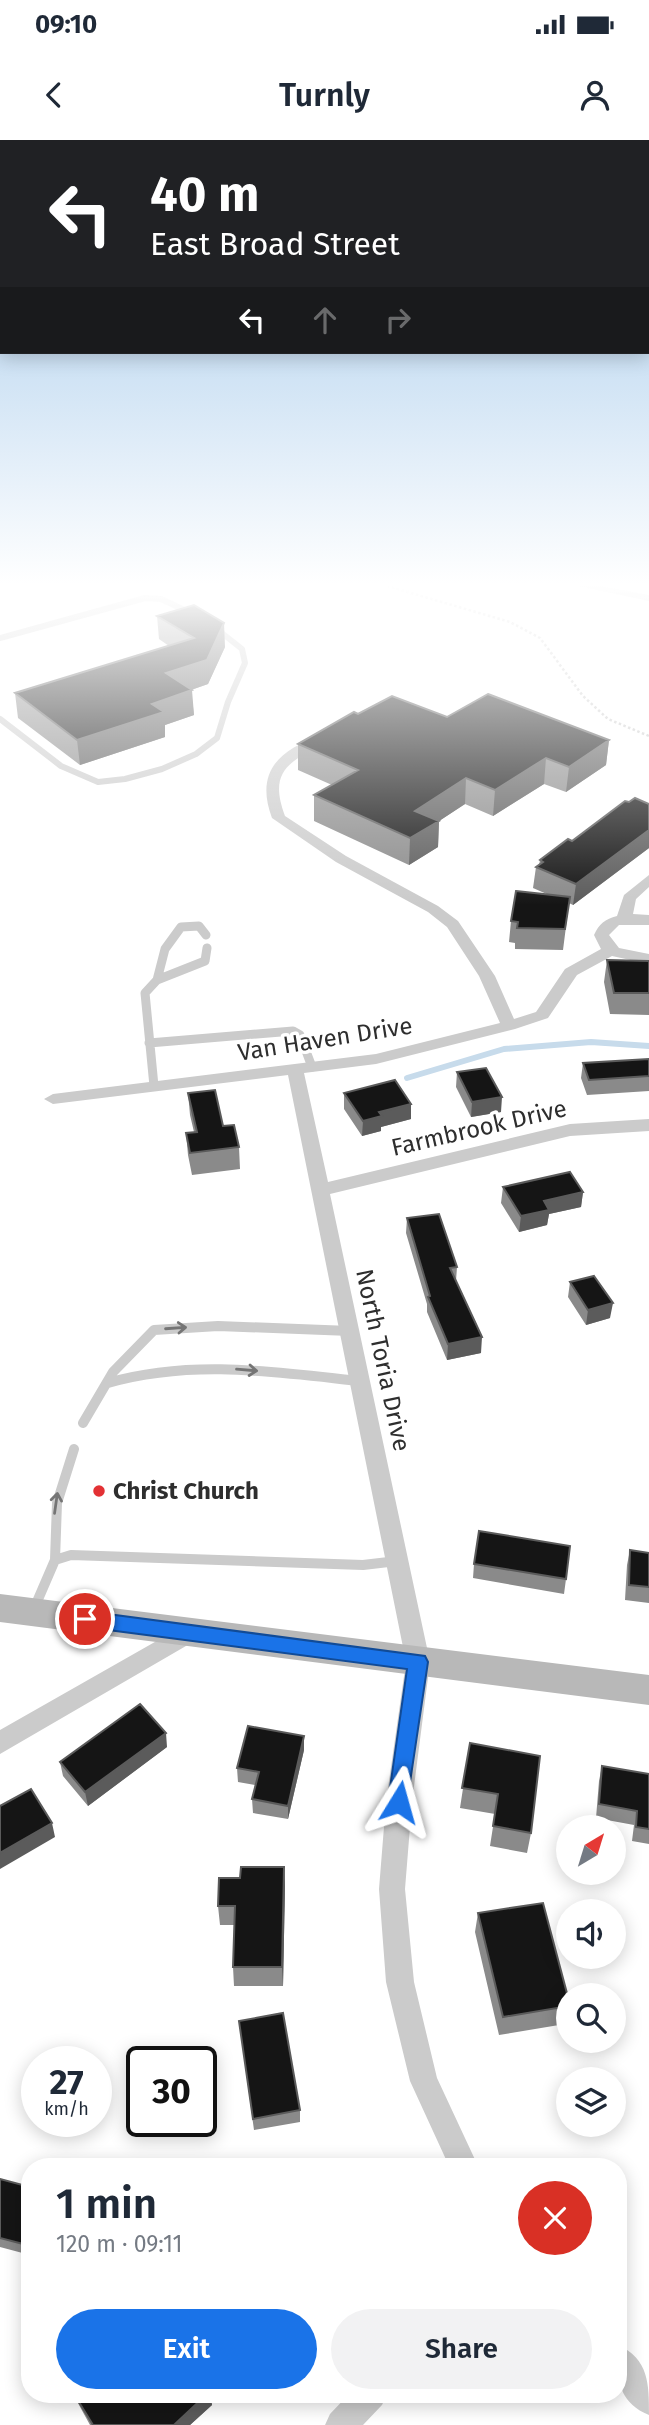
<!DOCTYPE html>
<html lang="en">
<head>
<meta charset="utf-8">
<style>
	body { margin:0; font-family:"Fira Sans",sans-serif; background:#f2f2f3; color:#1f2937; height:100vh; display:flex; flex-direction:column; font-size:26px; white-space:nowrap }
	* { box-sizing:border-box; margin:0 }
	p { font-size:23px; color:#747a83 }
	.icon { flex:none; width:38px; height:38px; fill:none; stroke:currentColor; stroke-width:2; stroke-linecap:round; stroke-linejoin:round }
	.map { position:relative; flex:1; overflow:hidden }
	.sheet { position:absolute; left:21px; top:2018px; width:606px; height:245px; display:flex; flex-direction:column; background:#fff; border-radius:28px; box-shadow:0 4px 18px #0003 }
	.sheet>* { flex:none }
	.hud { position:absolute; left:0px; top:0px; width:649px; height:214px; box-shadow:0 4px 18px #0003; background:#202124; color:#fff; overflow:hidden }
	.needle { width:46px; rotate:38deg }
	.controls { position:absolute; left:556px; top:1675px; display:grid; gap:14px }
	.controls a { display:grid; place-items:center; width:70px; height:70px; border-radius:50%; background:#fff; box-shadow:0 4px 18px #0003; font-size:35px }
	.speed { position:absolute; left:21px; top:1906px; display:flex; gap:14px; font-size:35px; font-weight:700; text-align:center }
	.speed>* { display:grid; place-content:center; width:91px; height:91px; border-radius:50%; background:#fff; box-shadow:0 4px 18px #0003; line-height:1 }
	.speed small { font-size:18px; font-weight:400 }
	.speed .limit { border:4px solid #111; border-radius:10px; background:#fff; color:#111 }
	.pin { position:absolute; display:grid; place-items:center; width:60px; height:60px; color:#fff; margin:-30px; border:4px solid #fff; border-radius:50%; box-shadow:0 2px 7px #0007 }
	.me { position:absolute; width:77px; margin:-38px; rotate:8deg; stroke-linejoin:round; filter:drop-shadow(0 0 5px #0008) }
	.turn { display:flex; align-items:center; gap:24px; height:147px; padding:0 35px; font-size:32px }
	.turn .icon { width:91px; height:91px; stroke-width:2.5 }
	.turn b { display:block; font-size:49px; line-height:60px }
	.lanes { display:flex; align-items:center; height:66px; padding:0 35px; background:#0003; justify-content:center; gap:35px; direction:ltr }
	.lanes .off { opacity:.35 }
	.round { display:grid; place-items:center; flex:none; width:74px; height:74px; border-radius:37px; background:#f2f2f3 }
	.head { display:flex; align-items:center; justify-content:space-between; height:119px; padding:0 35px }
	h1 { font-size:42px; font-weight:600; line-height:52px }
	.button { display:flex; gap:14px; margin-top:auto; padding:14px 35px }
	.button a { flex:1; height:80px; border-radius:42px; background:#1a73e8; color:#fff; font-size:28px; font-weight:600; line-height:80px; text-align:center }
	.button a+a { background:#f2f2f3; color:#1f2937 }
	.status { display:flex; justify-content:space-between; align-items:center; height:49px; padding:0 35px; background:#fff; direction:ltr }
	.status svg { height:19px; fill:currentColor }
	header { display:flex; justify-content:space-between; align-items:center; height:91px; padding:0 35px; background:#fff; font-size:32px; font-weight:600 }
	.map>svg:first-child { display:block }
</style>
</head>
<body>
<div class="status"><b>09:10</b><svg viewBox="0 0 49 12"><path d="M0 12V9h3v3zM5 12V6h3v6zM10 12V3h3v9zM15 12V0h3v12zM26 1h20v11H26zM47 4h2v5h-2z"/></svg></div>
<header><svg class="icon" aria-label="back" viewBox="0 0 24 24"><path d="M15 5l-7 7 7 7"/></svg>Turnly<svg class="icon" aria-label="person" viewBox="0 0 24 24"><circle cx="12" cy="8" r="4"/><path d="M4 21q1-7 8-7t8 7"/></svg></header>
<div class="map">
<svg width="649" height="2285" viewBox="0 0 649 2285">
	<rect width="100%" height="100%" fill="#fff"/>
	<g fill="none" stroke-linecap="round" stroke-linejoin="round">
		<path stroke="#c7dbeb" stroke-width="6" d="M407 938 504 909 591 902 649 906"/>
		<path stroke="#cbcbcb" stroke-width="2.5" stroke-dasharray="2.5 2.5" stroke-linecap="butt" d="M387 446 510 482 540 498 583 556 608 579 649 596"/>
		<path stroke="#cbcbcb" stroke-width="6" d="M0 498 145 458 161 459 195 475
			M0 579 61 626 98 642 125 639 162 629 196 614 217 598 228 562 245 523 242 509 213 486"/>
		<path stroke="#cbcbcb" stroke-width="9" d="M157 840 165 809 181 787 199 786 206 795
			M149 903 293 891 300 895 312 927
			M154 946 145 853 157 840 205 821 207 808"/>
		<path stroke="#cbcbcb" stroke-width="10" d="M108 1243C192 1219 275 1232 360 1241
			M83 1283 113 1232 154 1190 218 1186 350 1191
			M55 1420 57 1363 74 1309
			M33 1471 55 1420 71 1415 363 1425 397 1421"/>
		<path fill="#cbcbcb" fill-rule="evenodd" d="M578 446H600L649 455V461Z
			M322 596 327 597V603C289 621 268 631 285 676L346 716 438 766 458 781 495 836 514 879 536 872 565 829 601 809 594 795C599 784 605 779 617 776L624 755 649 735V747L636 759 633 774 649 775V785H619L609 795 619 808 649 814V824L612 816 577 835 548 878 515 889 376 924 304 933 328 1042 570 984 649 979V991L570 996 330 1054 430 1522 412 1662 405 1749 414 1842 437 1938 478 2026H449L410 1941 386 1842 379 1749 386 1662 406 1522 288 935 53 964 44 959 53 954 376 914 500 883 479 836 447 787 428 772 336 722 272 678C255 633 278 609 322 596Z
			M190 1482 198 1485 202 1492 198 1499 0 1614V1590Z
			M618 2205C649 2219 649 2244 649 2275 616 2261 617 2236 618 2205Z
			M349 2254H387L382 2265 363 2285H325L330 2274Z"/>
		<path fill="#b8b8b8" fill-rule="evenodd" d="M0 1454 649 1535V1565L0 1482Z"/>
	</g>
	<path fill="#8a8a8a" d="M157 476 225 507 208 544 191 550 194 575 165 585V597L80 625 18 578 15 553 169 506 159 499Z
		M447 577 609 600 606 625 566 652 544 644 493 676 465 664 439 681 438 707 409 725 314 681V655L332 645 298 630V604Z
		M629 662 649 664V708L573 765 569 763 563 810 515 809V803L509 802 511 781 549 755 533 748 536 727 539 725 540 720 572 701Z
		M607 820 649 821V875L610 874 604 842Z
		M649 919V951L587 955 581 938 583 923Z
		M457 932 501 972 471 977 456 947Z
		M188 953 223 986 239 1007 240 1029 192 1035 188 1015 186 993 194 992 190 975Z
		M344 953 411 979 381 987V991L362 996 344 969Z
		M503 1047 583 1052 581 1067 549 1074 547 1085 519 1092 501 1063Z
		M407 1078 457 1127 456 1141 481 1213 447 1220 427 1172V1164L406 1093Z
		M570 1142 610 1178 586 1185 568 1157Z
		M630 1410 649 1413V1463L625 1460 627 1425Z
		M474 1424 566 1439 564 1454 473 1438Z
		M470 1603 531 1693 527 1713 490 1706 495 1674 460 1668Z
		M167 1607 88 1666 63 1636 60 1622Z
		M304 1610 288 1679 253 1673 252 1659 255 1645 238 1642 237 1628Z
		M602 1626 649 1634V1704L632 1701 634 1685 596 1678 599 1641Z
		M284 1727 285 1746 283 1846H234L233 1827 234 1785H220L218 1766 240 1738Z
		M478 1773 569 1861V1871L565 1884 499 1895 475 1792Z
		M239 1881 300 1970V1982L254 1990Z
		M0 2039 30 2047V2115L0 2107Z
		M73 2254H210L212 2265 190 2285H90Z"/>
	<path fill="#5b5b5b" d="M224 483 225 507 208 544 168 558 166 533Z
		M192 550 194 575 165 585V597L80 625 77 600 152 564Z
		M609 600 606 625 566 652 569 627Z
		M546 618 544 644 493 676 495 650Z
		M466 638 465 664 430 687 439 681 438 707 409 725 410 698 415 671Z
		M649 690V708L573 765 576 744Z
		M502 957 501 972 471 977 472 962Z
		M411 964V979L381 987V991L362 996 363 981 379 972Z
		M583 1052 581 1067 549 1074 547 1085 519 1092 521 1076 544 1061Z
		M613 1163 610 1178 586 1185 588 1170Z
		M482 1197 481 1213 447 1220 448 1204Z
		M166 1593 167 1607 88 1666 85 1652Z
		M304 1596V1610L288 1679V1666Z
		M52 1683 55 1697 0 1729V1713Z
		M284 1727 285 1746 283 1846 282 1827Z
		M30 2097V2112L27 2105Z
		M207 2254H210L212 2265 190 2285H174Z"/>
	<path fill="#151515" stroke="#5b5b5b" stroke-width="2" d="M194 465 224 483 207 520 166 533 192 550 152 564 164 572 77 600 15 553 194 498 157 476Z
		M488 554 609 600 569 627 546 618 495 650 466 638 415 671 439 681 410 698 314 655 358 630 298 604 354 572 358 574 392 556 447 577Z
		M635 658 649 664V690L576 744 536 727 543 722 540 720 568 699 572 701 625 661 629 662Z
		M516 751 570 757 565 789 517 788 518 782 511 781Z
		M607 820 649 821V853H614Z
		M649 919V936L589 940 583 923Z
		M486 928 502 957 472 962 457 932Z
		M395 940 411 964 379 972 382 976 363 981 344 953Z
		M215 950 223 986 234 985 239 1007 190 1013 186 993 197 992 188 953Z
		M570 1032 583 1052 544 1061 549 1070 521 1076 503 1047Z
		M439 1074 457 1127 450 1128 482 1197 448 1204 428 1157 430 1156 407 1078Z
		M594 1136 613 1163 588 1170 570 1142Z
		M479 1391 570 1406 566 1439 474 1424Z
		M630 1410 649 1413V1447L629 1445Z
		M140 1564 166 1593 85 1652 60 1622Z
		M248 1586 304 1596 288 1666 252 1659 259 1632 237 1628Z
		M470 1603 540 1616 531 1693 493 1686 498 1654 462 1648Z
		M602 1626 649 1634V1689L636 1687 637 1671 599 1664Z
		M31 1649 52 1683 0 1713V1666Z
		M241 1727H284L282 1827H233L235 1766H218L219 1738H240Z
		M543 1763 569 1861V1866L503 1877 478 1773Z
		M283 1873 300 1970 253 1979 239 1881Z
		M0 2039 30 2047V2097L27 2105 0 2098Z
		M74 2254H207L174 2285H93Z"/>
	<defs><path id="oneway-shaft" d="M-6 0H5M1.5-3L5.5 0L1.5 3" fill="none" stroke-width="1.6" stroke-linecap="round" stroke-linejoin="round" transform="scale(1.75)"/></defs>
	<g stroke="#757575">
		<use href="#oneway-shaft" transform="translate(176 1188) rotate(-4)"/>
		<use href="#oneway-shaft" transform="translate(247 1230) rotate(5)"/>
		<use href="#oneway-shaft" transform="translate(56 1363) rotate(-82)"/>
	</g>
	<linearGradient id="sky" x2="0" y2="1"><stop stop-color="#9bc4e9"/><stop offset="0.58" stop-color="#fff"/><stop offset="1" stop-color="#fff" stop-opacity="0"/></linearGradient>
	<rect width="649" height="765" fill="url(#sky)"/>
	<path fill="#1a73e8" stroke="#114b97" stroke-width="2" d="M85 1471 425 1516 428 1522 406 1669 399 1672 391 1669 388 1662 407 1529 85 1487 78 1485 76 1479 78 1473Z"/>
	<circle fill="#e33134" stroke="#fff" stroke-width="2.5" cx="99" cy="1351" r="7"/>
	<g text-anchor="middle" stroke-width="7" stroke-linejoin="round" paint-order="stroke">
		<g font-size="24" fill="#2e2e2e" stroke="#fff">
			<text transform="translate(325 899) rotate(-9)" y="8">Van Haven Drive</text>
			<text transform="translate(479 988) rotate(-13)" y="8">Farmbrook Drive</text>
			<text transform="translate(383 1220) rotate(78)" y="8">North Toria Drive</text>
		</g>
		<g font-size="24" font-weight="bold" fill="#2e2e2e" stroke="#fff" text-anchor="start">
			<text x="113" y="1359">Christ Church</text>
		</g>
	</g>
</svg>
<div class="controls">
<a><svg class="needle" viewBox="-14 -14 28 28"><path d="M0-13l5 13h-10z" fill="#e53935"/><path d="M0 13l5-13h-10z" fill="#747a83"/></svg></a>
<a><svg class="icon" aria-label="sound" viewBox="0 0 24 24"><path d="M4 9h4l5-4v14l-5-4H4zM17 9q2 3 0 6"/></svg></a>
<a><svg class="icon" aria-label="search" viewBox="0 0 24 24"><circle cx="10" cy="10" r="6"/><path d="M15 15l6 6"/></svg></a>
<a><svg class="icon" aria-label="layers" viewBox="0 0 24 24"><path d="M12 4l9 5-9 5-9-5zM3 14l9 5 9-5"/></svg></a>
</div>
<div class="speed"><div>27<small>km/h</small></div><div class="limit">30</div></div>
<div class="pin" style="left:85px;top:1479px;background:#d93025"><svg class="icon" aria-label="arrive" viewBox="0 0 24 24"><path d="M6 21V4h12l-3 4 3 4H6"/></svg></div>
<svg class="me" style="left:399px;top:1662px" viewBox="-20 -20 40 40"><path d="M0-17L14 15 0 8-14 15z" fill="#1a73e8" stroke="#fff" stroke-width="4"/></svg>
<div class="hud">
<div class="turn"><svg class="icon" aria-label="left" viewBox="0 0 24 24"><path d="M17 20v-9H6M10 6l-5 5 5 5"/></svg><div><b>40 m</b>East Broad Street</div></div>
<div class="lanes"><svg class="icon" aria-label="left" viewBox="0 0 24 24"><path d="M17 20v-9H6M10 6l-5 5 5 5"/></svg><svg class="icon off" aria-label="ahead" viewBox="0 0 24 24"><path d="M12 20V5M6 11l6-6 6 6"/></svg><svg class="icon off" aria-label="right" viewBox="0 0 24 24"><path d="M7 20v-9h11M14 6l5 5-5 5"/></svg></div>
</div>
<section class="sheet">
<div class="head"><div><h1>1 min</h1><p>120 m · 09:11</p></div><a class="round" style="background:#d93025;color:#fff"><svg class="icon" aria-label="close" viewBox="0 0 24 24"><path d="M6 6l12 12M18 6L6 18"/></svg></a></div>
<div class="button"><a>Exit</a><a>Share</a></div>
</section>
</div>
</body>
</html>
